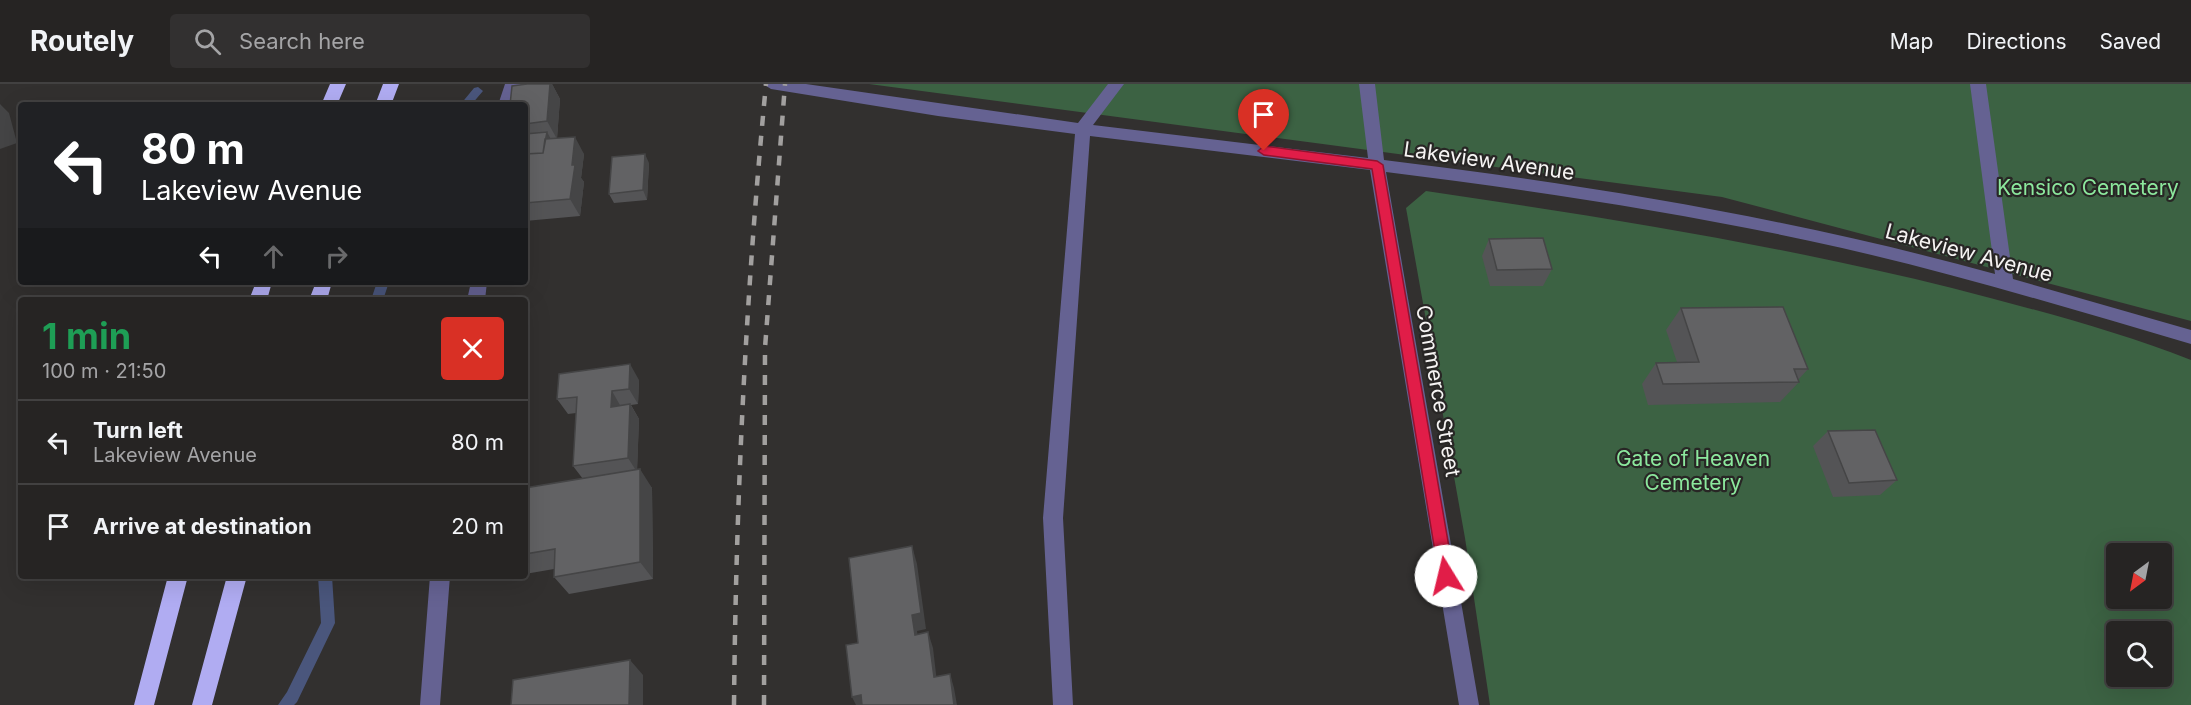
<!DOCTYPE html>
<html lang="en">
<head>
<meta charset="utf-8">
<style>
	body { margin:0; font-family:Inter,sans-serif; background:#323030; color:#f1f3f6; height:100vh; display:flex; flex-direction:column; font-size:22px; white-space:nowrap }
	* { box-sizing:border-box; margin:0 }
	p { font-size:20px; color:#a4a4a6 }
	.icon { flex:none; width:33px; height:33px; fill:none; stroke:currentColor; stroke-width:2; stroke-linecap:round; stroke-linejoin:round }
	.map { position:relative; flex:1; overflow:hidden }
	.panel { position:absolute; left:18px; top:213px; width:510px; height:282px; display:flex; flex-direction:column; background:#262423; border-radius:6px; box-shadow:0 6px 24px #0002,0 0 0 2px #424141 }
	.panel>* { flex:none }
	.guide { position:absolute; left:18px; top:18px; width:510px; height:183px; border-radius:6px; box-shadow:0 6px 24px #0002,0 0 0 2px #424141; background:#202124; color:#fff; overflow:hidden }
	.needle { width:39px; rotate:212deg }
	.buttons { position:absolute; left:2106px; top:459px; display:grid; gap:12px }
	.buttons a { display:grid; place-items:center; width:66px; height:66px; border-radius:6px; background:#262423; box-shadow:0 6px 24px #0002,0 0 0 2px #424141; font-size:30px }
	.pin { position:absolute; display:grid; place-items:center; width:51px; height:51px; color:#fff; margin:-62px -26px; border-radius:50% 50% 50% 0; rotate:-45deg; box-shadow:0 0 6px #0007 }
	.pin .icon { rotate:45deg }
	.me { position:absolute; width:66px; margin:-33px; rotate:351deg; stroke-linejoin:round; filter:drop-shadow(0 0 4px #0008) }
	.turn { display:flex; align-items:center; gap:21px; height:126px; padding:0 24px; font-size:27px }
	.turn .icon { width:78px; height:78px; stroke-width:2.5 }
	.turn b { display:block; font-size:42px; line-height:51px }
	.lanes { display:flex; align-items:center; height:57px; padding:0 24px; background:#0003; justify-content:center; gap:30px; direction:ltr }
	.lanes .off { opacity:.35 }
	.round { display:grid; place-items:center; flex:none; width:63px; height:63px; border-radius:6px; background:#323030 }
	.overview { display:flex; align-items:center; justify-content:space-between; height:102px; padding:0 24px }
	h1 { font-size:36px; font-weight:700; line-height:45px; color:#1e9e55 }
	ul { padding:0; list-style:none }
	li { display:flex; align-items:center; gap:18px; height:84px; padding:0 24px; border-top:2px solid #424141 }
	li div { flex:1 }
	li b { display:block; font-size:22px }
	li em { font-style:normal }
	header { display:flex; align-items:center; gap:36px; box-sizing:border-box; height:84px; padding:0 30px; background:#262423; border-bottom:2px solid #424141 }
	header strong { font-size:28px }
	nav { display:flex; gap:33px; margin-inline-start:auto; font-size:21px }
	.search { width:420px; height:54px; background:#323030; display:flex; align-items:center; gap:15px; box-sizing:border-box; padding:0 21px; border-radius:6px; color:#a4a4a6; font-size:22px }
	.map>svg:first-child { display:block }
</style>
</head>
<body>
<header>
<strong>Routely</strong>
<div class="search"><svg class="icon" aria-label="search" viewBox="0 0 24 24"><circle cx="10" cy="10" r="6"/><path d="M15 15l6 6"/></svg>Search here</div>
<nav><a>Map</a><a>Directions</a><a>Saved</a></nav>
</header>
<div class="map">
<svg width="2191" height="621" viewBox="0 0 2191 621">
	<rect width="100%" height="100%" fill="#32302f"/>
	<path fill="#3c6243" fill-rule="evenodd" d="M869 0H2191V237L1722 113Z
		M1426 107C1603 133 1779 161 1952 204 2033 225 2114 246 2191 276V621H1490L1465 454 1406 124ZM2116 470H2162V514H2116ZM2116 548H2162V592H2116Z"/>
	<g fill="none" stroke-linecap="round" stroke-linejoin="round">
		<path fill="#4a567c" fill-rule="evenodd" d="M478 3 483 7 471 21H460L474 4Z
			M377 198H389L383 216H371Z
			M318 492H332L335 539 297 618 294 621H278L287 608 321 539Z"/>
		<path fill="#656292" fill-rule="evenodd" d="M505 0H521L514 21H498Z
			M763 0H806L1078 39 1108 0H1124L1093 41 1368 74 1359 0H1375L1384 76C1590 101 1795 135 1995 190L1970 0H1986L2013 195 2191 246V260C2075 226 1960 191 1842 164 1692 130 1539 107 1386 88L1479 621H1459L1370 86 1090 52 1063 434 1073 621H1053L1043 434 1075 50 938 32 771 5Z
			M471 198H487L485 216H467Z
			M430 492H450L440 621H420Z"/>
		<path fill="#b0acf2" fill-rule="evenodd" d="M330 0H346L337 21H321Z
			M383 0H399L391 21H375Z
			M256 198H272L267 216H249Z
			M316 198H332L327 216H309Z
			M168 492H188L154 621H134Z
			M227 492H247L212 621H192Z"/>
		<path stroke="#a2a09f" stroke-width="4.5" stroke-dasharray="10 10" stroke-linecap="butt" d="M734 621C736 413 746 207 766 0
			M764 621 765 264 785 0"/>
	</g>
	<path fill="#545456" d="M527 0H552L560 15 557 54 584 70 581 94 584 98 580 132 525 137V21Z
		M649 79 647 116 614 119 609 110Z
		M1489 155 1552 185 1543 202H1490L1482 172Z
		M1681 224 1808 285 1798 296 1799 298 1780 318 1648 321 1642 300 1656 279 1677 278 1666 246Z
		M639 296 638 320 631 321 639 335 637 386 652 404 653 495 569 510 554 493V485L525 490V404L583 395 573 382 576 329 568 330 557 315Z
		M1828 347 1897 396 1880 411 1833 413 1813 362Z"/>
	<path fill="#454546" d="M550 0H552L560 15 557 55 547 37Z
		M0 20 9 29 17 59 0 65Z
		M547 48 552 57 545 72Z
		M575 53 584 70 581 94 584 98 580 132 570 115 572 81Z
		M645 70 649 79 647 116 643 106Z
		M630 280 639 296 638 320 629 305Z
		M612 307 621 323H611Z
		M630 320 639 335 637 388 628 374Z
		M640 385 652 404 653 495 640 478Z
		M912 462 917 480 926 545 917 547 920 567 915 551 912 531Z
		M928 548 933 564 938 607 934 593Z
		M630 576 643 591V621H629Z
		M950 590 954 604 957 621H954Z
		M861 611 866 621H856L852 613Z"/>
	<path fill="#626264" stroke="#454546" stroke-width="1.5" d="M527 0H550L547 37 525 40V21H510L512 2Z
		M547 48 543 69 525 70V50Z
		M575 53 572 81H575L570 115 525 119V70L543 69 545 55Z
		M645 70 643 106 609 110 612 73Z
		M1543 154 1552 185 1497 186 1489 155Z
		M1783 223 1808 285H1794L1799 298 1663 300 1656 279 1699 278 1681 224Z
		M630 280 629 305 612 307 611 323 630 320 628 374 573 382 577 313 557 315 559 290Z
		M1875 346 1897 396 1849 399 1828 347Z
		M640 385V478L554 493 555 465 525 470V404Z
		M912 462 921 529 912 531 915 551 928 548 934 593 950 590 954 621H862L861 611 852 613 846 561 858 559 849 474Z
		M630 576 629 621H511L513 596Z"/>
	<path fill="#e11d48" stroke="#92132f" stroke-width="1.5" d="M1264 62 1377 77 1383 81 1454 492 1452 497 1446 499 1439 492 1372 85 1264 71 1258 67Z"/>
	<g text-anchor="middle" stroke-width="4.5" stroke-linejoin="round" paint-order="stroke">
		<g font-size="21" fill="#f6f4f3" stroke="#282625">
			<text transform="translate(1489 77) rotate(8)" y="7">Lakeview Avenue</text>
			<text transform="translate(1969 169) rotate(15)" y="7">Lakeview Avenue</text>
			<text transform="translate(1438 307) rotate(80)" y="7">Commerce Street</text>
		</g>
		<g font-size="21" fill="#8ce89d" stroke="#282625">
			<text x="2088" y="111">Kensico Cemetery</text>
			<text x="1693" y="382">Gate of Heaven<tspan x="1693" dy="24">Cemetery</tspan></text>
		</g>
	</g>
</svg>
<div class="buttons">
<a><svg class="needle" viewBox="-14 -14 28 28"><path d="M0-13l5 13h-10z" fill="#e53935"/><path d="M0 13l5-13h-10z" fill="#a4a4a6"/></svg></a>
<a><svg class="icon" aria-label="search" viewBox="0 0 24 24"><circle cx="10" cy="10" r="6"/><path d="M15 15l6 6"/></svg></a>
</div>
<div class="pin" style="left:1264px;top:67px;background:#d93025"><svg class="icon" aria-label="arrive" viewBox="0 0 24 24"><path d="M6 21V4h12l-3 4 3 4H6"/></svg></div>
<svg class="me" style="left:1446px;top:492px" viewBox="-20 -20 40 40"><circle r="19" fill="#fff"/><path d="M0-13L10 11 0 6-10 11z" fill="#e11d48"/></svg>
<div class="guide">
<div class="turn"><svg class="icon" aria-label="left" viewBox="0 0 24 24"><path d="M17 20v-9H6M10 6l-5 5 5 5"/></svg><div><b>80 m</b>Lakeview Avenue</div></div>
<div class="lanes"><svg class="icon" aria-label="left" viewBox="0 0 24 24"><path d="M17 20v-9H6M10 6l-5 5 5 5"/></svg><svg class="icon off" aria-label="ahead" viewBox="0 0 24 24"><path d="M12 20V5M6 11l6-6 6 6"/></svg><svg class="icon off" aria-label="right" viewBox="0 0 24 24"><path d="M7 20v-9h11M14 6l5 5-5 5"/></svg></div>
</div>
<section class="panel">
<div class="overview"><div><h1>1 min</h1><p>100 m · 21:50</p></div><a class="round" style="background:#d93025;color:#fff"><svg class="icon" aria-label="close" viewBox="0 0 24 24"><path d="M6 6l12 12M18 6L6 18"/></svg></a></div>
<ul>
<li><svg class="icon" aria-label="left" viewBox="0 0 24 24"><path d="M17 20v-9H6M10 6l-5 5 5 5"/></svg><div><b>Turn left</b><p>Lakeview Avenue</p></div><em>80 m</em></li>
<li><svg class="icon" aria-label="arrive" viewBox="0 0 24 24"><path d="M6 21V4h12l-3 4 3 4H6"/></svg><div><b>Arrive at destination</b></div><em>20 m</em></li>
</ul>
</section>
</div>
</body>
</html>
